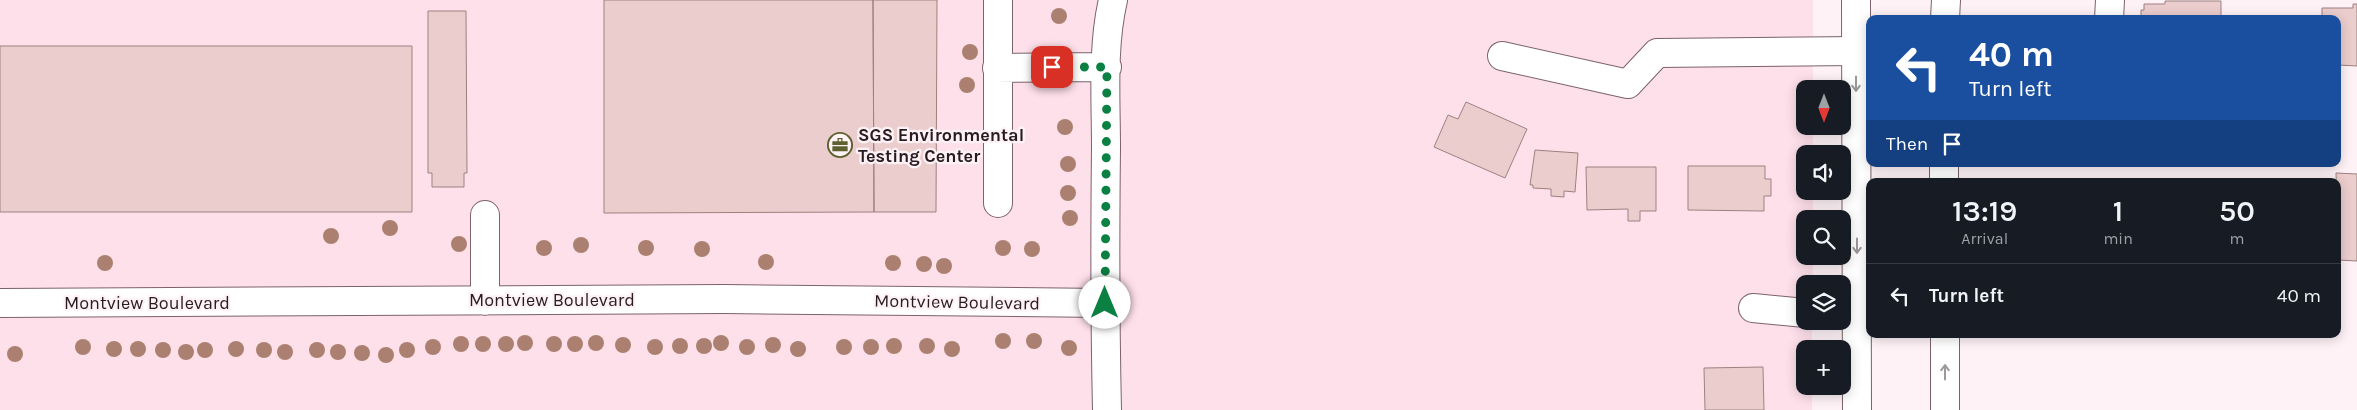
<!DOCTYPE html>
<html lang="en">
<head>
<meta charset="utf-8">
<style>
	body { margin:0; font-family:Karla,sans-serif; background:#20242c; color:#f1f3f6; height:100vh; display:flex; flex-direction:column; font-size:19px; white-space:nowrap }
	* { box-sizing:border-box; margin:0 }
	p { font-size:16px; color:#9ea1a6 }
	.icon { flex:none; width:28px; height:28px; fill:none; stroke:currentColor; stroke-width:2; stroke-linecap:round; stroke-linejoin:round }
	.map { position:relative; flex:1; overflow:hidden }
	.details { position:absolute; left:1866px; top:178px; width:475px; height:160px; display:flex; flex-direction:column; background:#171b24; border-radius:10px; box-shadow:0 2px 12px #0003 }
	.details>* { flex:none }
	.guide { position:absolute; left:1866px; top:15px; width:475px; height:152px; border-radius:10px; box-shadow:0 2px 12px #0003; background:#1a4fa0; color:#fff; overflow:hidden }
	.needle { width:32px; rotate:180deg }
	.fabs { position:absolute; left:1796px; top:80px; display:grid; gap:10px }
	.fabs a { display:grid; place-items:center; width:55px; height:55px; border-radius:10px; background:#171b24; box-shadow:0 2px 12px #0003; font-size:25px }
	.pin { position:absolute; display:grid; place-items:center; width:42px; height:42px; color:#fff; margin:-21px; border-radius:10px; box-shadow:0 2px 8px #0006 }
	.me { position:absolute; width:55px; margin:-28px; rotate:0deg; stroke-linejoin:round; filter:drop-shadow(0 0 4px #0008) }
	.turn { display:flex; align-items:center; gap:18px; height:105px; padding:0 20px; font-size:22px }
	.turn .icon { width:65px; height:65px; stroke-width:2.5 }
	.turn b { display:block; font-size:35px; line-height:42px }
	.then { display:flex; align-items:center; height:48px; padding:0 20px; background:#0003; gap:10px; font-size:19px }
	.eta { display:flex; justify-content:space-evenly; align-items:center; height:85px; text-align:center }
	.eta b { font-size:30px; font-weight:600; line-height:35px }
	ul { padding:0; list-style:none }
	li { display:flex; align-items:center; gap:15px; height:65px; padding:0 20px; border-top:1px solid #363941 }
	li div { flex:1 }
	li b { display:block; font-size:19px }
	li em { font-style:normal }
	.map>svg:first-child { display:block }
</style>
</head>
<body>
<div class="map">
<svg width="2357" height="410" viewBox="0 0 2357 410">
	<rect width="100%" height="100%" fill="#fef2f7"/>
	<path fill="#fee0eb" d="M0 0H1813V89H1805V126H1813V154H1805V191H1813V219H1805V256H1813V284H1805V321H1812V349H1805V386H1812V410H0Z"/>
	<path fill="#eccdcd" stroke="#9d8181" d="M604 0H873L874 212 604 213Z
		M873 0H937L936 212H874Z
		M2165 1H2221V19H2141V10H2144V4H2165Z
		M2353 4H2357V66L2338 65V19H2322V8H2353Z
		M428 11H466L467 173H464V187H432V173H428Z
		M0 46H412V212H0Z
		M1466 102 1527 129 1505 178 1434 147 1448 115 1458 119Z
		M1535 150 1578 153 1575 192 1564 191V197L1551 196V189L1533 188V185H1530Z
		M1688 166H1765V179H1771V196H1764V211L1688 210Z
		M1586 167H1656V211H1640V221H1628V209L1587 210Z
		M2336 173 2357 174V261L2338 260Z
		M1763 367 1764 410H1705L1704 368Z"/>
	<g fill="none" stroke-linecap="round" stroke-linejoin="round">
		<defs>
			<path id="minor" d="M998 0V203
				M2109 19 2110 0
				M1502 56 1628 84 1657 53 1856 51
				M997 68 1107 67
				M485 215V301
				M0 303 724 299 1105 303
				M1753 308 1805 313
				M1107 410C1105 323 1105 235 1106 148 1106 99 1102 47 1113 0"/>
			<path id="major" d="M1856 0 1857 410
				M1945 19 1946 0
				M1944 164V181
				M1945 334V410"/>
		</defs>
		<use href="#minor" stroke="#7b626b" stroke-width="30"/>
		<use href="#major" stroke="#7b626b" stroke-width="30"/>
		<use href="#minor" stroke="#fff" stroke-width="28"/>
		<use href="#major" stroke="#fff" stroke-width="28"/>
	</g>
	<g fill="#ab8070">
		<circle cx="1059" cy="16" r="8"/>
		<circle cx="970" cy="52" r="8"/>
		<circle cx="967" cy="85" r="8"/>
		<circle cx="1065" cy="127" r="8"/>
		<circle cx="1068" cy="164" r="8"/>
		<circle cx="1068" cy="193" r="8"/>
		<circle cx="1070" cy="218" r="8"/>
		<circle cx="390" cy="228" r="8"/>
		<circle cx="331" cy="236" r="8"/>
		<circle cx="459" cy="244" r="8"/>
		<circle cx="581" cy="245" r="8"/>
		<circle cx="544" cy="248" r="8"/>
		<circle cx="646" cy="248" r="8"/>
		<circle cx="1003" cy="248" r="8"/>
		<circle cx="702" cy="249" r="8"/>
		<circle cx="1032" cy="249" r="8"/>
		<circle cx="766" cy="262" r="8"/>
		<circle cx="105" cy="263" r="8"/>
		<circle cx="893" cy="263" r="8"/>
		<circle cx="924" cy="264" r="8"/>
		<circle cx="944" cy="266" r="8"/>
		<circle cx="1003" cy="341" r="8"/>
		<circle cx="1034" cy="341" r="8"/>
		<circle cx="525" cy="343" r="8"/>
		<circle cx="596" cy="343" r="8"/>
		<circle cx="721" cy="343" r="8"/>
		<circle cx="461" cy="344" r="8"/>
		<circle cx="483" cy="344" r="8"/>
		<circle cx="506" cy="344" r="8"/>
		<circle cx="554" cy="344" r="8"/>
		<circle cx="575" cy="344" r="8"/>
		<circle cx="623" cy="345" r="8"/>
		<circle cx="773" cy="345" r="8"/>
		<circle cx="680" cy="346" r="8"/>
		<circle cx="704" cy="346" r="8"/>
		<circle cx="894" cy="346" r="8"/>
		<circle cx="927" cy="346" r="8"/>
		<circle cx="83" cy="347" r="8"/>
		<circle cx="433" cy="347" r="8"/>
		<circle cx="655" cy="347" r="8"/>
		<circle cx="747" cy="347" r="8"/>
		<circle cx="844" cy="347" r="8"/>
		<circle cx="871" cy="347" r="8"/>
		<circle cx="1069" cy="348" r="8"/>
		<circle cx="114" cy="349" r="8"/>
		<circle cx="138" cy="349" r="8"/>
		<circle cx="236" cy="349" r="8"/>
		<circle cx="798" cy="349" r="8"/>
		<circle cx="952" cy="349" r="8"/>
		<circle cx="163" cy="350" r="8"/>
		<circle cx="205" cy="350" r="8"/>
		<circle cx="264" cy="350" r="8"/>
		<circle cx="317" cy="350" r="8"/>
		<circle cx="407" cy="350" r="8"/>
		<circle cx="186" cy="352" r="8"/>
		<circle cx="285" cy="352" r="8"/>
		<circle cx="338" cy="352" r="8"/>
		<circle cx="362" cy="353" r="8"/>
		<circle cx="15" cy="354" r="8"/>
		<circle cx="386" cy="355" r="8"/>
	</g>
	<defs><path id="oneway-shaft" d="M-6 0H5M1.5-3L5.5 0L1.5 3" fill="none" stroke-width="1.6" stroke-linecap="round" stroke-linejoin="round" transform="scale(1.25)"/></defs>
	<g stroke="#9e999b">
		<use href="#oneway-shaft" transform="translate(1856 84) rotate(90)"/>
		<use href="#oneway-shaft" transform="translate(1857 246) rotate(90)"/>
		<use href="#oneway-shaft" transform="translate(1945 372) rotate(-90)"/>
	</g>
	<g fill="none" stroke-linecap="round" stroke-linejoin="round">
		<path stroke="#0b8043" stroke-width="9" stroke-dasharray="0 16.2" d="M1052 67H1107L1105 303"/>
	</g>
	<defs>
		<symbol id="office-ring" viewBox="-11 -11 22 22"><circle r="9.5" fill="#fef2f7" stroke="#5d612e" stroke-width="1.5"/><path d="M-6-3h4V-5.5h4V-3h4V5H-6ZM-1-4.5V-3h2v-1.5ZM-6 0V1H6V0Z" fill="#5d612e"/></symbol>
	</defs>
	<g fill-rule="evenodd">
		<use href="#office-ring" x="826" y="131" width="28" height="28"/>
	</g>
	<g text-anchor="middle" stroke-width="4.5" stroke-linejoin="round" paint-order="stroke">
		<g font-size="18" font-weight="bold" fill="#271c20" stroke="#fef2f7" text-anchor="start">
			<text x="858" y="141">SGS Environmental<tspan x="858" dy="21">Testing Center</tspan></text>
		</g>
		<g font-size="18" fill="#271c20" stroke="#fef2f7">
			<text x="552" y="306">Montview Boulevard</text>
			<text transform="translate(957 302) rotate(1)" y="6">Montview Boulevard</text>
			<text x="147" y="309">Montview Boulevard</text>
		</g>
	</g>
</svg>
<div class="fabs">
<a><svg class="needle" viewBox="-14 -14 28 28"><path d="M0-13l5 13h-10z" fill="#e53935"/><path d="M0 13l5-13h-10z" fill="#9ea1a6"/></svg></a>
<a><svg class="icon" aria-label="sound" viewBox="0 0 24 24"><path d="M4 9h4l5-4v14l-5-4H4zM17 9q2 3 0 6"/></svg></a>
<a><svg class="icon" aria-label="search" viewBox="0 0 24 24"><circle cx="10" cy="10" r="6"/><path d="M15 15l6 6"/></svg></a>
<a><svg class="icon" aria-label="layers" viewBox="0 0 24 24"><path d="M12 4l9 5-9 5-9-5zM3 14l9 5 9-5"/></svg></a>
<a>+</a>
</div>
<div class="pin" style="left:1052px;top:67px;background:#d93025"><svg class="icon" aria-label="arrive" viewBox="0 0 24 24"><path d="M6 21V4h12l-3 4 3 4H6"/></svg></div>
<svg class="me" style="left:1105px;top:303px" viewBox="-20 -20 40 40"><circle r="19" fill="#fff"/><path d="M0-13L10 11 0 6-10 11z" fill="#0b8043"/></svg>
<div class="guide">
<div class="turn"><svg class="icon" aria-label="left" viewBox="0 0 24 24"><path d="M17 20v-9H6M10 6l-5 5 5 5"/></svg><div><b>40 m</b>Turn left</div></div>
<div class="then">Then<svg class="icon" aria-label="arrive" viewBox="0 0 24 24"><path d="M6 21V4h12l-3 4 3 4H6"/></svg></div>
</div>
<section class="details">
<div class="eta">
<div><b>13:19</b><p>Arrival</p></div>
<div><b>1</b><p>min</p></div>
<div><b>50</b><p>m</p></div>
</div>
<ul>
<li><svg class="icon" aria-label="left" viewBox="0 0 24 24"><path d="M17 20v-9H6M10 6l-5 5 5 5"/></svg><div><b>Turn left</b></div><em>40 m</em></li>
</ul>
</section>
</div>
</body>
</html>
